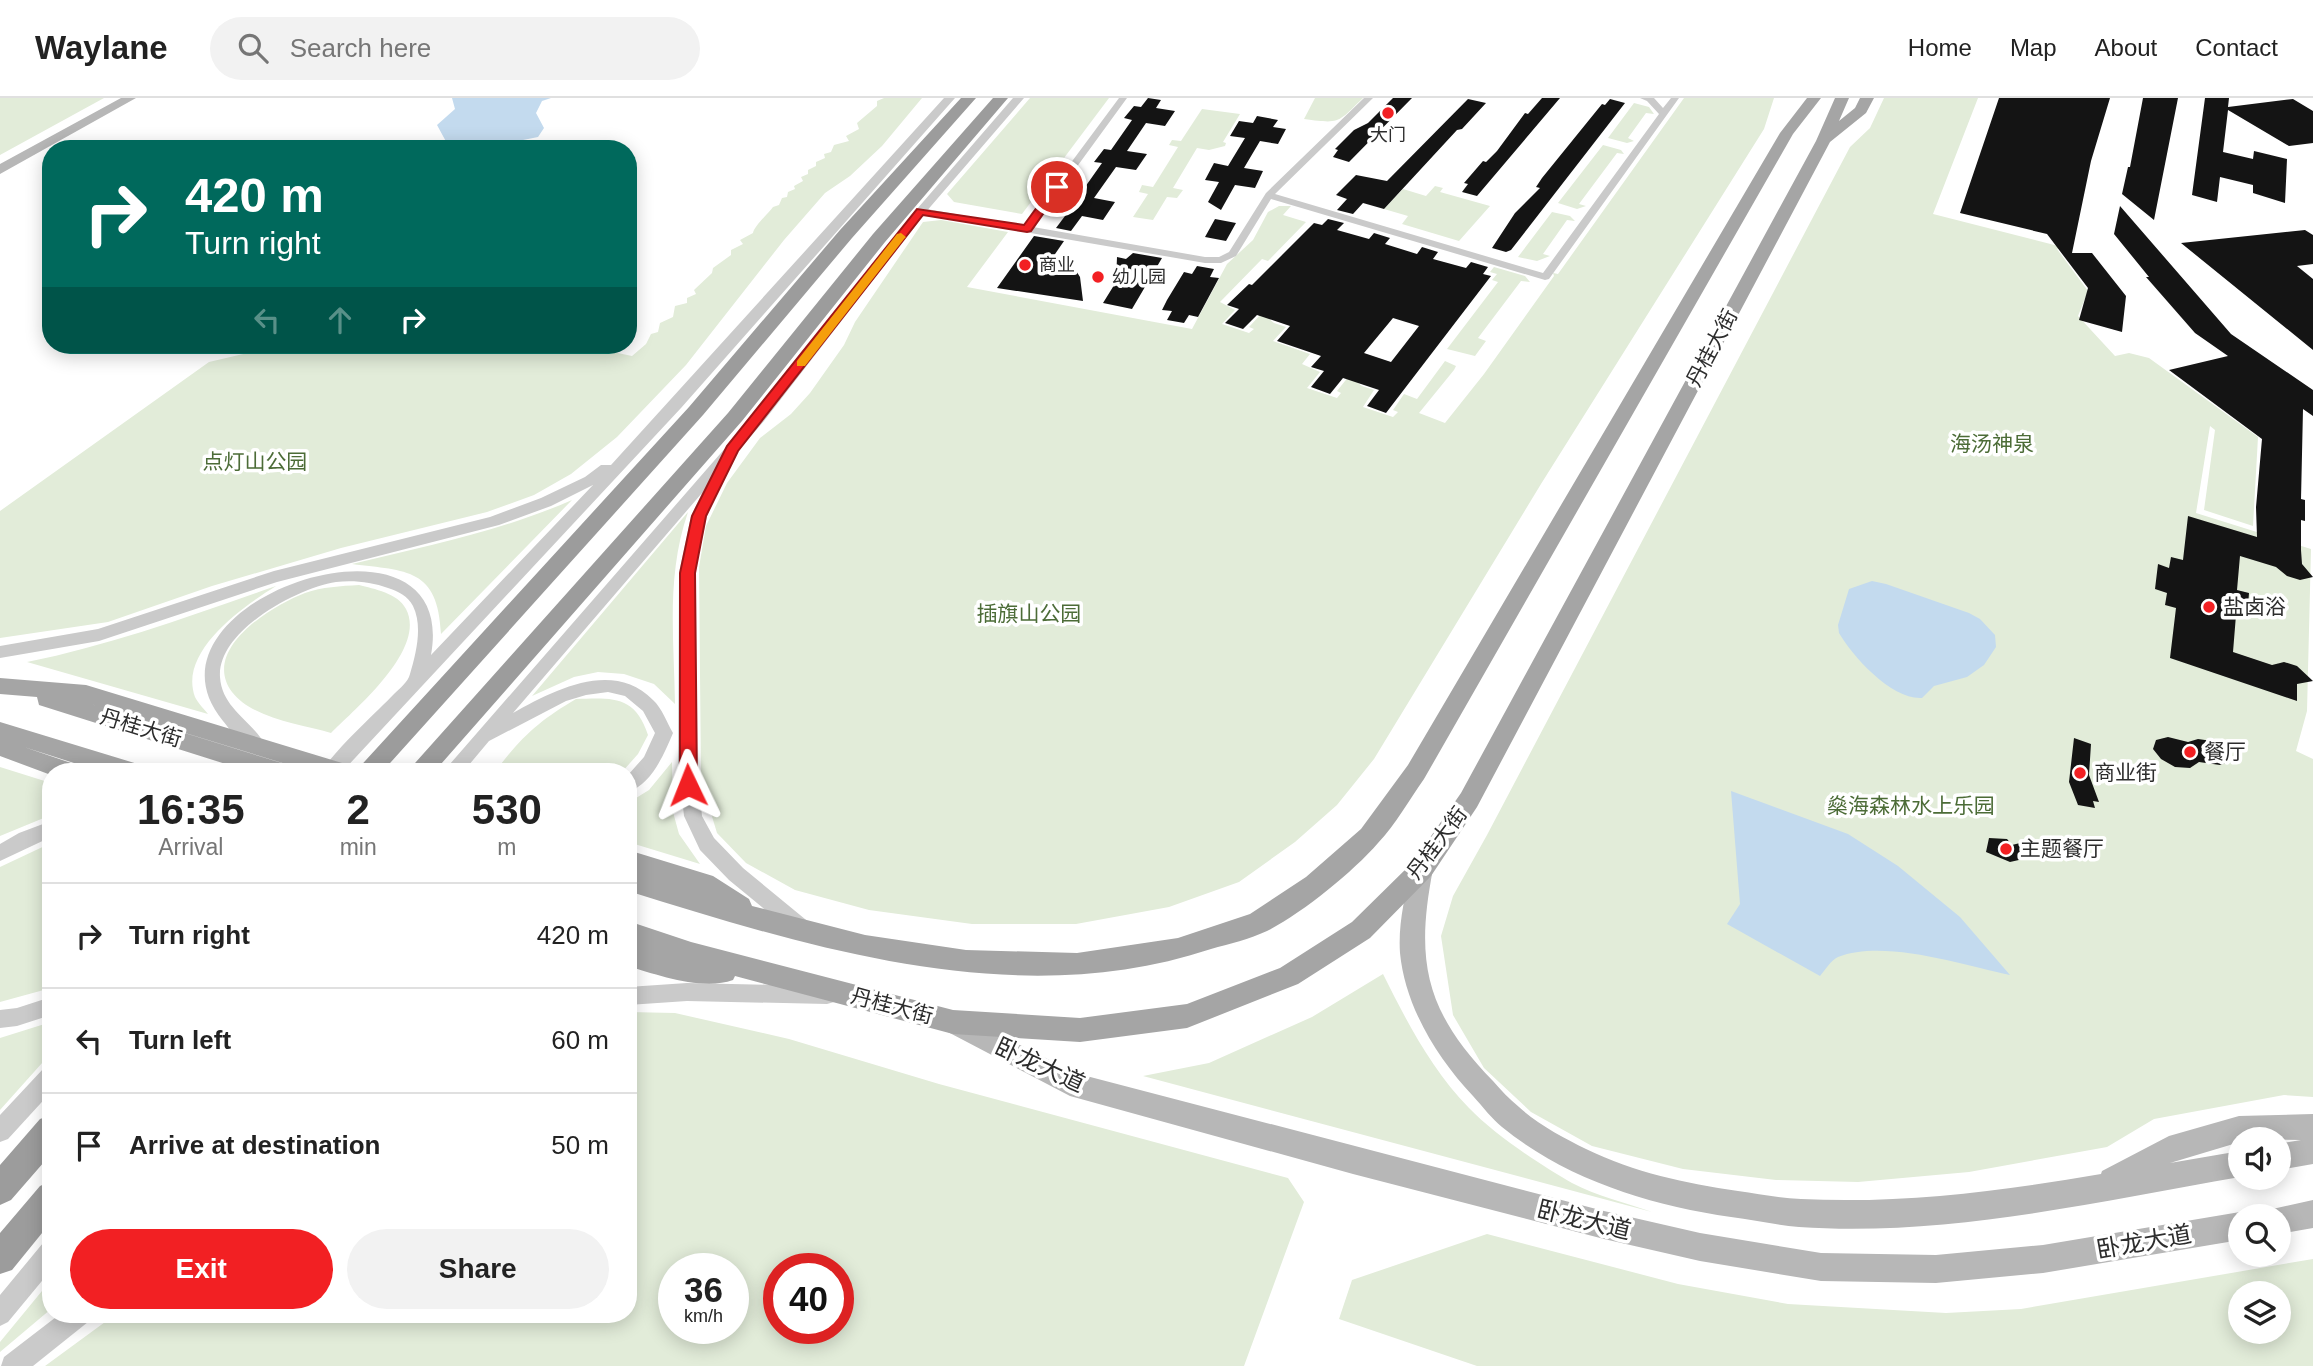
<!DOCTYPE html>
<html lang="en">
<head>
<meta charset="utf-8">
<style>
	body { margin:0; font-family:Helvetica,"Noto Sans SC",sans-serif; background:#f2f2f2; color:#222; height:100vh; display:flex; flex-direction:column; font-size:26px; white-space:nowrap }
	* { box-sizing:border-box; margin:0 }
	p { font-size:23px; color:#767676 }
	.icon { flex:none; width:38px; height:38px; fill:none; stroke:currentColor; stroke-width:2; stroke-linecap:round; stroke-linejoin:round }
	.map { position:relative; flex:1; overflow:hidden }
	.panel { position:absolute; left:42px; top:665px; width:595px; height:560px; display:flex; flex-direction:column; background:#fff; border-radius:28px; box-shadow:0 4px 18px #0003 }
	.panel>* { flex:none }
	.guide { position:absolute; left:42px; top:42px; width:595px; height:214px; border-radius:28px; box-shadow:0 4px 18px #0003; background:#00695c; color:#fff; overflow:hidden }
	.tools { position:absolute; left:2228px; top:1029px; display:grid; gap:14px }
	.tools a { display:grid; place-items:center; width:63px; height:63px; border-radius:50%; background:#fff; box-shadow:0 4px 18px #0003; font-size:35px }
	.speed { position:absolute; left:658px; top:1155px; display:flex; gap:14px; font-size:35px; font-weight:700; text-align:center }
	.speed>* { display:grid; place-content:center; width:91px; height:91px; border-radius:50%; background:#fff; box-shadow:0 4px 18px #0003; line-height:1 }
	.speed small { font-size:18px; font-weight:400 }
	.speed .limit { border:10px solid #d22; background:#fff; color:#111 }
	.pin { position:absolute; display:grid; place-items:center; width:60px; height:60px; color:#fff; margin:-30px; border:4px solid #fff; border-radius:50%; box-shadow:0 2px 7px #0007 }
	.me { position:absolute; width:77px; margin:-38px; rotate:358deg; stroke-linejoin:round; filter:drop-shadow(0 0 5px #0008) }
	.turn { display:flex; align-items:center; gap:24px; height:147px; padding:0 28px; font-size:32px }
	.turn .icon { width:91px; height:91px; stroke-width:2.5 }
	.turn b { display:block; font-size:49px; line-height:60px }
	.lanes { display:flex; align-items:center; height:66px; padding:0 28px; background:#0003; justify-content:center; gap:35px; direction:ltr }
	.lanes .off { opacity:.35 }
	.eta { display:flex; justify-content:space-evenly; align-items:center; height:119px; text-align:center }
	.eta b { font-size:42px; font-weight:600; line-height:49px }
	.primary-button { display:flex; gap:14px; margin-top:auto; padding:14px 28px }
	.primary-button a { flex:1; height:80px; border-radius:42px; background:#f22023; color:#fff; font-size:28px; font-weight:600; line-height:80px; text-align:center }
	.primary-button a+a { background:#f2f2f2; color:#222 }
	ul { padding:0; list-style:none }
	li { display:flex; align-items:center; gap:21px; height:105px; padding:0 28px; border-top:2px solid #e0e0e0 }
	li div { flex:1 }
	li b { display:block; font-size:26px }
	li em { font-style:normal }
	header { display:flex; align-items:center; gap:42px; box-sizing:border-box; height:98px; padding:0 35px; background:#fff; border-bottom:2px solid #e0e0e0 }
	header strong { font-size:33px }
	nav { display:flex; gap:38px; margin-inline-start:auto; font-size:24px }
	.search { width:490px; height:63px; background:#f2f2f2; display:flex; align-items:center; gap:18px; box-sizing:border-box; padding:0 24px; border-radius:38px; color:#767676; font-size:26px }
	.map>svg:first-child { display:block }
</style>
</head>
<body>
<header>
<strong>Waylane</strong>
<div class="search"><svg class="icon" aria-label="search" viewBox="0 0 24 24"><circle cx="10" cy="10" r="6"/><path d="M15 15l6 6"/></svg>Search here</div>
<nav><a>Home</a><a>Map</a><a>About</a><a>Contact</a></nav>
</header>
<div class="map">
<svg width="2313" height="1268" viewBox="0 0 2313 1268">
	<rect width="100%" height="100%" fill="#fff"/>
	<path fill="#e2ecd9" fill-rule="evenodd" d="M0 0H104L0 57Z
		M884 0H922L882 48 850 78 825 95 784 142 686 267 617 339 571 376 534 397 487 414 341 450 212 488 108 524 0 540V413L209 264 282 247H580L632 258 646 246 651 236 658 234 660 225 673 219 675 208 687 205V200L696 196 694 192 712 175 713 170 731 157V152L743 146 740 142 753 135C754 128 768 116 773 109L779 107 782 100 787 99 788 94 795 91 794 88 803 83 801 79 808 76V72L816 68V64L825 60 824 56 831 54 834 47 849 43 846 38 859 31 857 25 877 8V3Z
		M1030 0H1109L1022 116 954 104 947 96Z
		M1315 0H1363C1337 25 1341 26 1304 21Z
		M1684 0H1774L1764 31 1541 386 1374 661 1337 707 1295 744 1239 784 1169 809 1076 826H972L869 812 795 792 746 765 717 735 701 682 699 469 706 428 727 385 760 340 791 316 810 295 844 247 855 224 923 124 941 122 1008 134 967 189 1192 231 1227 166 1253 142 1268 114 1279 108H1291L1283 117 1306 124 1268 163 1262 161 1220 204 1235 212 1222 226 1249 235 1254 231 1249 229 1262 215 1274 225 1286 229 1273 243 1310 256 1302 266 1320 274 1307 290 1337 300 1341 295 1337 293 1349 278 1362 288 1374 292 1363 309 1393 319 1398 314 1393 312 1404 296 1417 301 1445 263 1456 268 1454 272 1419 315 1445 325 1484 276 1554 178 1553 175 1558 176Z
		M1884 0H1978L1933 116 2066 150 2057 151 2088 193 2078 218 2115 258 2129 255 2149 260 2258 339 2253 428 2204 412 2215 332 2210 328 2196 415 2311 451 2307 613 2296 653 2313 661V999L2284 997 2154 1021 2107 1049 1969 1074 1858 1084 1776 1082 1683 1071 1592 1048 1531 1014 1484 970 1453 917 1441 838 1453 798 1487 737 1850 49 1870 30Z
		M1634 5 1649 9 1654 16 1646 15 1628 40 1634 43 1627 45 1608 40Z
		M1202 11 1240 16 1223 44 1226 45 1225 48 1209 52 1197 50 1173 90 1183 92 1177 100 1167 99 1153 122 1133 119 1148 96 1139 94 1142 87 1153 89 1178 49 1169 47 1172 42 1181 43Z
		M1603 47 1621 52 1624 56 1617 55 1579 106 1586 108 1577 111 1558 105Z
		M1435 88 1443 90 1440 94 1490 108 1459 143 1402 126 1408 118 1384 111 1403 91 1426 98Z
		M1552 114 1570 118 1575 123 1567 122 1543 156 1550 158 1537 163 1518 159Z
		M1494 169 1525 178 1530 184 1521 183 1478 240 1486 243 1475 258 1447 251 1498 184 1492 182 1497 176 1490 174Z
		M572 402 441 536C438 470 407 473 352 466 427 448 501 433 572 402Z
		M688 414C666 478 674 540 675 606L654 586 624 576 598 574 574 579 532 598Z
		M359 487C374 491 398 495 406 511 427 551 356 610 331 635 301 626 253 621 232 594 200 551 273 507 305 495 322 489 341 488 359 487Z
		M276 488C244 508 178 553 195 599 198 605 204 611 208 616L27 564C112 547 193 517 276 488Z
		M576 601C612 600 635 597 648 637L638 656 622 674H495C520 640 540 622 576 601Z
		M672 664 673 714 679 736 700 766 628 744V705L649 692Z
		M0 669 51 685V717L0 738Z
		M51 745V890L0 904V769Z
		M1383 876C1407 924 1431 971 1469 1010 1495 1037 1539 1066 1572 1085 1596 1098 1627 1105 1652 1114L1143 978 1209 965 1312 919Z
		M628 914 675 915 789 941 939 986 1288 1080 1304 1104 1244 1268H45L116 1216H628ZM674 1171H733V1230H674ZM779 1171H838V1230H779Z
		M51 924V955L0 1012V940Z
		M1487 1136 1678 1186 1788 1206 1946 1215 2021 1211 2313 1161V1268H1477L1339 1221 1352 1182ZM2240 1195H2278V1234H2240Z
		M51 1182V1211L0 1254V1244Z"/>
	<path fill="#c3daee" d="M452 0H551L542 3 536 15 544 30 538 39 478 51 449 49 437 27 455 11Z
		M1872 483 1886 486 1969 515 1980 521 1995 537 1996 549 1984 567 1967 579 1934 588 1922 600C1892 602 1853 559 1839 535L1838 527 1849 491Z
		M1731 693 1848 736 1898 768 1960 819 2010 877C1962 867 1885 841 1838 859 1831 862 1825 872 1820 878L1727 826 1740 806Z"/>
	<path fill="#141414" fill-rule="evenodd" d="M1148 0 1161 2 1156 10 1175 13 1165 28 1146 25 1127 53 1147 56 1136 72 1116 69 1094 100 1115 104 1103 122 1082 118 1071 133 1056 130 1068 114 1051 109 1059 98 1078 99 1102 65 1094 64 1104 51 1111 52 1132 22 1124 20 1134 8 1141 9Z
		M1393 0H1412L1349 64 1333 59 1338 52 1335 51 1354 32 1368 25Z
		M1542 0H1560L1477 98 1462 94 1468 86 1464 85 1483 63 1486 64 1497 53 1525 15 1528 16Z
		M1999 0H2110L2091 63 2072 155H2092L2126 198 2122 234 2079 222 2088 190 2047 136 1960 115Z
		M2143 0H2178L2154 122 2122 96 2128 69H2130Z
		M2205 0H2229L2228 9 2293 1 2313 13V45L2289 48 2228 12 2223 54 2253 61 2254 53 2287 61 2285 105 2253 95V87L2220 79 2217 104 2192 97Z
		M1468 1 1486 5 1462 31 1457 32 1384 111 1363 105 1353 116 1337 112 1347 101 1336 97 1356 77 1387 83Z
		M1610 1 1625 5 1511 152 1506 154 1492 150 1515 115 1540 90 1536 89 1542 80 1602 6 1605 7Z
		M1257 18 1278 22 1273 29 1286 31 1278 46 1260 43 1244 70 1263 73 1255 90 1235 87 1221 112 1208 104 1219 84 1205 82 1214 65 1228 68 1245 40 1230 38 1239 23 1253 25Z
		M2120 108 2231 236 2313 292V318L2303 311 2301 401 2305 402V423L2301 422V452L2302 466 2313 479 2300 482 2287 478 2276 469 2240 458 2237 492 2249 495 2247 521 2236 517 2233 554 2272 567 2284 564 2297 568 2313 583 2297 586V603L2170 560 2176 510 2165 507 2167 495 2155 491 2158 466 2169 470 2171 459 2183 462 2188 418 2257 439 2256 409 2262 341 2169 272 2228 258 2195 235 2146 179H2149L2114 136Z
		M1215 121 1236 125 1226 143 1205 139Z
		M1328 121 1344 125 1337 132 1369 141 1374 135 1390 140 1385 146 1417 156 1422 149 1438 154 1433 161 1466 170 1471 164 1488 169 1483 176 1491 178 1386 315 1367 308 1379 292 1343 280 1330 296 1311 289 1324 273 1311 269 1321 258 1277 243 1290 228 1257 217 1243 231 1225 225 1239 211 1227 207 1249 186 1252 187 1314 125 1322 127ZM1393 220 1419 228 1391 264 1364 255Z
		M2305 132 2313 137V166L2297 168 2313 181V252L2181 145Z
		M1034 138 1064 143 1053 159 1076 163 1073 168 1080 179 1083 203 997 190Z
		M1133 155 1162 160 1132 211 1103 205 1116 184 1117 159 1126 161Z
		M1197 168 1214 171 1210 179 1219 180 1198 219 1189 217 1184 225 1167 222 1172 213 1162 212 1167 202 1184 174 1192 176Z
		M2168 639 2188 644 2198 641 2212 643 2224 652 2228 664 2220 667 2199 664 2190 670 2175 669 2161 661 2153 651 2156 642Z
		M2074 640 2091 646 2089 677 2099 704 2093 703 2095 710 2078 707 2069 684Z
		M1989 740 2007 741 2012 747 2020 745 2032 759 2010 764 1986 754Z"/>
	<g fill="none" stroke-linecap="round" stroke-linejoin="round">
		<path fill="#cacaca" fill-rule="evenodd" d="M1119 0H1127L1033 129 1205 159H1219L1229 154 1266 95 1364 0H1373L1275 96 1543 175 1659 16 1647 3 1640 0H1654L1663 10 1671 0H1679L1549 181 1545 182 1271 101 1236 158 1221 165H1205L921 116 916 113 921 110 1024 128Z"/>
		<path fill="#cacaca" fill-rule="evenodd" d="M944 0H955L681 310 342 674H322C333 653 376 615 394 596 400 590 408 584 410 576 416 556 423 528 413 508 408 498 398 493 388 490 372 484 353 482 336 484 297 490 217 533 220 579 222 611 252 622 266 648L263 653C248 658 232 634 223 623 124 503 461 391 431 557L593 387 551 408 499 427 277 484 99 543 0 560V548L98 531 274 473 490 419 541 400 585 379 601 367H611Z
			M1013 0H1024L925 115 764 323 721 373 725 377 707 418 695 475 696 663 702 718 714 740 743 770 811 826 814 832 811 838 804 841 797 838 729 782 700 752 684 718 678 663 679 475 691 418 702 395 513 615C554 592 613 561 653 602 662 610 667 625 673 635 664 656 652 686 628 694V677L644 659 655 635 643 613 625 598 608 594 586 597 566 603 489 643 463 674H443L754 317 917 111Z
			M51 723V739L0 763V746L19 735Z
			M687 885 827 888 834 890 837 897 834 904 827 906 687 903 628 907V889Z
			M51 899V917L17 928 0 930V912L17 910Z
			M51 968V994L8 1041 0 1044V1017L43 971Z
			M51 1141V1172L8 1224 0 1228V1197L43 1145Z
			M60 1216H92L88 1224 33 1268H1L4 1259Z"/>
		<path fill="#b7b7b7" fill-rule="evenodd" d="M121 0H136L0 76V66Z
			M1422 761 1430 764 1433 771C1415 864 1425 913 1493 983 1501 992 1509 1001 1519 1009 1537 1026 1564 1040 1586 1051 1635 1075 1685 1085 1738 1093 1759 1096 1780 1100 1801 1101 1902 1106 2001 1093 2101 1076L2102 1073 2169 1038 2239 1018 2313 1016V1066L2278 1072V1046L2301 1042 2240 1041V1044L2170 1065 2240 1053V1079C2095 1104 1947 1139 1799 1129 1777 1127 1754 1122 1731 1119 1650 1107 1567 1082 1502 1029 1492 1021 1483 1009 1473 998 1437 960 1405 908 1400 855 1398 826 1405 798 1411 771L1414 764Z
			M955 914 1075 975 1604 1113 1700 1135 1821 1155 1936 1157 2043 1147 2240 1114 2250 1118H2240V1142L2043 1175 1936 1185 1821 1183 1700 1163 1604 1141 1353 1076 1070 998 946 933 943 925 946 917Z
			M2313 1102V1130L2278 1136V1118H2266L2268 1112Z"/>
		<path fill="#a5a5a5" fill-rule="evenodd" d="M1807 0H1821L1793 36 1424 681C1409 702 1396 726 1378 745 1353 774 1301 816 1267 833 1250 841 1229 846 1211 851 1018 915 815 851 628 793V752L713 778 749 801 752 808 865 837 966 852 1077 855 1178 840 1250 816 1306 779 1361 731 1408 667 1780 35Z
			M1835 0H1849L1839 23 1855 10 1860 0H1874L1866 15 1830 44 1477 709 1431 778 1370 840 1298 886 1187 930 1080 944 953 936 735 878 733 882C703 893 657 877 628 868V823L691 844 953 912 1080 920 1187 906 1280 870 1352 824 1413 764 1461 695 1816 43Z
			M0 580 86 587 342 665 350 667 354 674H311L81 603 289 667 293 674H251L39 607 37 599 0 596Z
			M0 624 141 667 145 674H102L24 649 77 667 81 674H51V677L0 658Z"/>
		<path fill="#9c9c9c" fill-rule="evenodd" d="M961 0H976L852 140 703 317 382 674H355L689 309 840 132Z
			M993 0H1008L885 144 742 323 434 674H407L728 315 873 136Z
			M51 1017V1056L11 1102 0 1107V1067L40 1021Z
			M51 1083V1124L12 1172 0 1176V1135L40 1088Z"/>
	</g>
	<path fill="#f22023" stroke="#9d1517" stroke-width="2" d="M1053 87 1062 89 1031 133 1027 134 923 117 738 353 706 418 695 475 697 687 694 691H682L680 687V475L692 418 727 348 917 111 1024 127Z"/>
	<path fill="#f59e0b" d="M901 135 906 139 904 141 805 268H797V263L897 136Z"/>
	<g fill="#f22023" stroke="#fff" stroke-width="2.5">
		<circle cx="1388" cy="15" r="7"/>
		<circle cx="1025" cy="167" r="7"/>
		<circle cx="1098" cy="179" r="7"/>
		<circle cx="2209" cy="509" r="7"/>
		<circle cx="2190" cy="654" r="7"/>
		<circle cx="2080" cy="675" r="7"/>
		<circle cx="2006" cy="751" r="7"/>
	</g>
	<g text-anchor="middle" stroke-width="7" stroke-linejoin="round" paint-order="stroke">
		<g font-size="18" fill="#2d2d2d" stroke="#fff" text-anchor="start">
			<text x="1388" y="43" text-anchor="middle">大门</text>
			<text x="1039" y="173">商业</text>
			<text x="1112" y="185">幼儿园</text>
		</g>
		<g font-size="21" fill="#2d2d2d" stroke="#fff">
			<text transform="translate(1712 250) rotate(-62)" y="7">丹桂大街</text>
			<text transform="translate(141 630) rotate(17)" y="7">丹桂大街</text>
			<text transform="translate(1437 745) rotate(-53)" y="7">丹桂大街</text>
			<text transform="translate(892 908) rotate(15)" y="7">丹桂大街</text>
		</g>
		<g font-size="21" fill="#4c6c37" stroke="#fff">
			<text x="1992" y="353">海汤神泉</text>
			<text x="255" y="371">点灯山公园</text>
			<text x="1029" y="523">插旗山公园</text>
			<text x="1911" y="715">燊海森林水上乐园</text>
		</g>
		<g font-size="21" fill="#2d2d2d" stroke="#fff" text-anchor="start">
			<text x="2223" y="516">盐卤浴</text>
			<text x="2204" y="661">餐厅</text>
			<text x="2094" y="682">商业街</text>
			<text x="2020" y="758">主题餐厅</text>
		</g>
		<g font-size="24" fill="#2d2d2d" stroke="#fff">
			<text transform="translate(1040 967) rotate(25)" y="8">卧龙大道</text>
			<text transform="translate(1584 1122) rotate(14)" y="8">卧龙大道</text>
			<text transform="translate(2144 1144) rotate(-10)" y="8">卧龙大道</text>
		</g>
	</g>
</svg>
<div class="tools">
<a><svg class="icon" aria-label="sound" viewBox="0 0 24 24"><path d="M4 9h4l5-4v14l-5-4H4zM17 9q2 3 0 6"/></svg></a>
<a><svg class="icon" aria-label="search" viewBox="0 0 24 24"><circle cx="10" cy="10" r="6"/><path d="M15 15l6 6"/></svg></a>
<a><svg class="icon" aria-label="layers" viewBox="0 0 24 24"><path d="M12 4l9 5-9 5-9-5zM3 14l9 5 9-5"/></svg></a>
</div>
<div class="speed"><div>36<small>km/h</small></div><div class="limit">40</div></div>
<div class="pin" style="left:1057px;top:89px;background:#d93025"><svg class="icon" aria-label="arrive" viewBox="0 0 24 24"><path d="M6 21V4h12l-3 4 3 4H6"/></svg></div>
<svg class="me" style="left:688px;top:687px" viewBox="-20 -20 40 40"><path d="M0-17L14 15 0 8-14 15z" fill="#f22023" stroke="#fff" stroke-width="4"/></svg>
<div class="guide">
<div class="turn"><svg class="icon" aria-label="right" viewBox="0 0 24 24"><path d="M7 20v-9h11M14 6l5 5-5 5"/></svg><div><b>420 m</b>Turn right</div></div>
<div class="lanes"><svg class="icon off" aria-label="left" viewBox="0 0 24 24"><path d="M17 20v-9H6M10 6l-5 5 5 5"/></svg><svg class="icon off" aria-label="ahead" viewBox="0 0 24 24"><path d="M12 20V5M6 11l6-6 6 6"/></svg><svg class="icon" aria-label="right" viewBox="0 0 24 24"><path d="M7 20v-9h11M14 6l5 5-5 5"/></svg></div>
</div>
<section class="panel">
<div class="eta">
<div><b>16:35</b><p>Arrival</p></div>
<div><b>2</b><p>min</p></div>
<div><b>530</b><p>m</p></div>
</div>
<ul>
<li><svg class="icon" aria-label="right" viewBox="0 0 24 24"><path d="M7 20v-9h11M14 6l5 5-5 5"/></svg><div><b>Turn right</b></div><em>420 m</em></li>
<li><svg class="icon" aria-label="left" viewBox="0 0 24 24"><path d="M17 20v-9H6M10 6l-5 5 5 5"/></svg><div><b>Turn left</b></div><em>60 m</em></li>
<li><svg class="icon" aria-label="arrive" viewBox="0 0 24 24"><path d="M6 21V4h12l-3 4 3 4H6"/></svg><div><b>Arrive at destination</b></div><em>50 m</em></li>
</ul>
<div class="primary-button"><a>Exit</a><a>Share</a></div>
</section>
</div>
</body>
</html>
